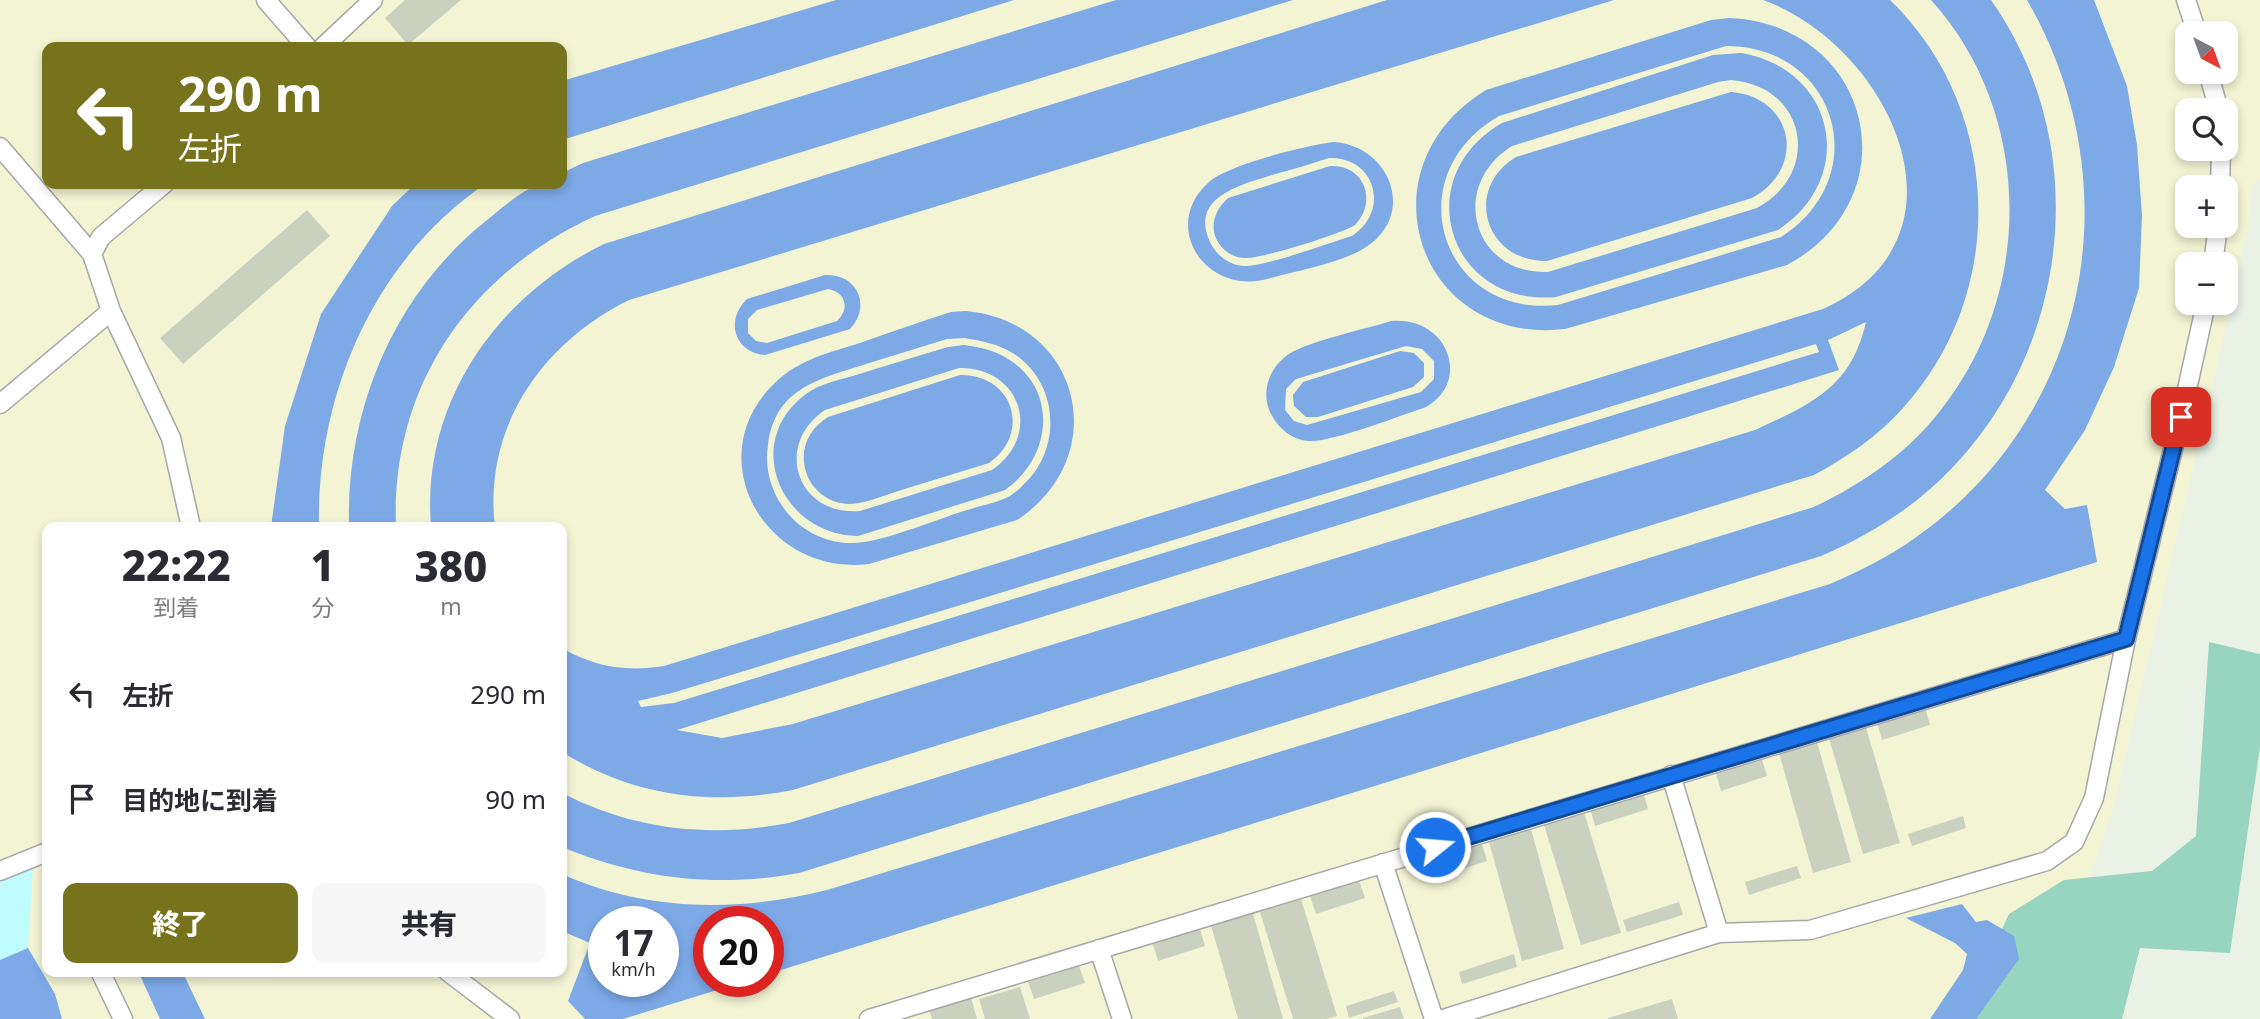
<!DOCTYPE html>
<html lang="ja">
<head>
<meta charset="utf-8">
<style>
	body { margin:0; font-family:"Noto Sans","Noto Sans JP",sans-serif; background:#f7f7f7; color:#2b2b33; height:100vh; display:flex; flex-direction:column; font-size:26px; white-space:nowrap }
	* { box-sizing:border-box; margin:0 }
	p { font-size:23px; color:#7c7c81 }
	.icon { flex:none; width:38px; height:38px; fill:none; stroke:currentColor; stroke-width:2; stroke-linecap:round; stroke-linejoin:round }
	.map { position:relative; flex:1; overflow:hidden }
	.side { position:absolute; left:42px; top:522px; width:525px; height:455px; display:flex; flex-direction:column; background:#fff; border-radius:14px; box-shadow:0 4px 10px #0003 }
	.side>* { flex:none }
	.guide { position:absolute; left:42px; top:42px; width:525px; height:147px; border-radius:14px; box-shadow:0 4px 10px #0003; background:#76731c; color:#fff; overflow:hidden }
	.needle { width:46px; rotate:139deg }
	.controls { position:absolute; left:2175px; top:21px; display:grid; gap:14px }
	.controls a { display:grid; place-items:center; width:63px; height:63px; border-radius:14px; background:#fff; box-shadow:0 4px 10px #0003; font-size:35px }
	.speed { position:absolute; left:588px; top:906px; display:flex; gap:14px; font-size:35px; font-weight:700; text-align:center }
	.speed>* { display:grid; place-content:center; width:91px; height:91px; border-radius:50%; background:#fff; box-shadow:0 4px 10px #0003; line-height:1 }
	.speed small { font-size:18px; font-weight:400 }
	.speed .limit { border:10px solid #d22; background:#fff; color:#111 }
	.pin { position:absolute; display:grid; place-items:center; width:60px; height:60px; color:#fff; margin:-30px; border-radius:14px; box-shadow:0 4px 10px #0006 }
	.me { position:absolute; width:77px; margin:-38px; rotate:73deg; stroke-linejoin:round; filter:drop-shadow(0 0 5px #0008) }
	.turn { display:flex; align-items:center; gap:24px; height:147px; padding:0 21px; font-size:32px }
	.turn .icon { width:91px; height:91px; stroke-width:2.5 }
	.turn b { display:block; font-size:49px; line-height:60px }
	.eta { display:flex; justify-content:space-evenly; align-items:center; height:119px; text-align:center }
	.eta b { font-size:42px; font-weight:800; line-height:49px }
	.button { display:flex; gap:14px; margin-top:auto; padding:14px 21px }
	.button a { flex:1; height:80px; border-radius:14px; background:#76731c; color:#fff; font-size:28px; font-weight:800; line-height:80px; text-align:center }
	.button a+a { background:#f7f7f7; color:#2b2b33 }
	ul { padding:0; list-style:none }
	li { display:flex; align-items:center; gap:21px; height:105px; padding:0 21px }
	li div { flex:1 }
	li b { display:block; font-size:26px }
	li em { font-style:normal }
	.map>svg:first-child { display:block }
</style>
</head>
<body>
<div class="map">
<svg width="2260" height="1019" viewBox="0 0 2260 1019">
	<rect width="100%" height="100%" fill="#eaf2e6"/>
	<path fill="#f3f4d4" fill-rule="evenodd" d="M0 0H2260V181L2253 183 2247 230 2232 301 2114 805 2082 901 2008 1019H0ZM2188 33H2226V72H2188ZM47 47H562V184H47ZM2188 110H2226V149H2188ZM2188 187H2226V226H2188ZM2188 264H2226V303H2188ZM47 527H562V971H47ZM604 922H663V982H604ZM709 922H768V982H709Z"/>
	<path fill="#97d5c1" d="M2209 642 2260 654V747L2230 953 2140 948 2122 1019H1960L2009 914 2064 880 2152 871 2196 836Z"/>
	<path fill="#c0fbfe" d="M33 867 28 948 55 994 62 1019H0V882Z"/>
	<path fill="#7da9e7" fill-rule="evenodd" d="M836 0H1014L562 140V81Z
		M1116 0H1293L595 216C469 274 391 386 396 527H349C346 409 394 294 487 220 502 208 522 190 540 184 546 182 555 184 562 184V173L583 163Z
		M1387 0H1614L629 300C542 343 483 427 495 527H431C421 403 496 297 604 244Z
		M1763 0H1890C2003 109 2008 293 1903 408 1877 437 1847 457 1814 475L793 790C711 806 634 797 562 752V648C594 667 627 672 664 666L1823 309C1981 238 1890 46 1763 0ZM1866 322C1851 388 1811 404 1755 430L793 724 722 738 677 730 1839 370 1828 340ZM1816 344 1819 352 674 703 641 707 638 701 672 693Z
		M1931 0H1991C2092 143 2072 343 1952 468 1915 507 1870 535 1821 556L799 873C716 888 640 879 562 847V793C634 830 709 838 789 823L1814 507C1866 482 1912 450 1946 403 2035 285 2031 110 1931 0Z
		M2027 0H2094L2127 86 2137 145 2142 216 2139 288 2114 367 2085 430 2045 490 2065 509 2087 505 2097 562 768 974V922H709V982H743L623 1019H585L568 1001 590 943 562 931V874C646 912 739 912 827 890L1830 584C1860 571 1888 557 1915 538 2091 415 2133 183 2027 0ZM604 922H663V982H604Z
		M1729 18C1872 24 1913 197 1787 265L1565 329C1417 346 1359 167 1486 90L1711 20ZM1726 46C1838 46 1875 177 1781 237L1558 305C1440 318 1396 175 1499 116Z
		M1741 53C1836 69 1858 178 1778 230L1556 297C1448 307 1408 177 1502 123L1713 55ZM1731 80C1807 86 1822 173 1757 208L1548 272C1473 275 1448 186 1512 146L1718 82Z
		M1731 92C1794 97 1807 168 1752 198L1547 261C1485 262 1463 189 1516 157Z
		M1334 142C1390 146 1417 214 1366 247 1342 263 1299 270 1271 278 1206 298 1159 226 1209 182 1227 165 1307 145 1334 142ZM1329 158C1375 156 1391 211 1352 236 1328 243 1265 267 1243 266 1229 265 1216 255 1210 242 1189 197 1241 185 1272 175 1291 170 1310 164 1329 158Z
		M1330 166C1364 164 1378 201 1355 225 1341 234 1261 259 1245 258 1230 258 1217 246 1214 232 1212 218 1218 207 1228 198Z
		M415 184H485C374 260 316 395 319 527H271L285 426 321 314 392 206Z
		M825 275C857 273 872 306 850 329L765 355C734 352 725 320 747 299ZM828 289C846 292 850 309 837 321L767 343 756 341 748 333V319L757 310Z
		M966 311C1082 322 1113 457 1017 520L869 564C763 577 696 453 778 380 801 359 831 352 860 343 890 332 920 322 951 312ZM965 338C982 341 999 344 1014 354 1060 384 1062 451 1022 486 1019 490 1014 493 1010 496 997 503 979 506 964 511 934 520 877 545 848 543 819 542 793 525 779 501 769 484 765 464 768 445 775 388 819 379 866 364 893 356 920 347 947 339Z
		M1391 321C1448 316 1472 381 1426 407 1402 415 1330 443 1309 441 1292 440 1279 429 1271 414 1260 393 1269 367 1289 354 1309 341 1366 329 1391 321ZM1406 346 1422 349 1434 361V379L1421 392 1307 425 1294 421 1285 410 1286 389 1296 379Z
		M964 345C977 347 990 349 1001 355 1059 384 1054 456 1005 490L858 536C781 535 741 442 806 394 821 383 840 380 856 375 887 365 918 356 948 347ZM959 368C1021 367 1043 435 992 470L860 511C797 516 773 445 825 410Z
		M1400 351 1414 353 1424 363V377L1413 387 1318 417H1306L1294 406 1293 395 1303 382Z
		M960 375C1013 374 1032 433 989 463 958 473 926 482 895 492 880 497 863 504 848 504 825 503 806 485 804 462 802 443 812 427 828 417Z
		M1962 904 1976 922 1987 920 2014 936 2019 959 1976 1019H1930L1963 970 1967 954 1955 943 1906 918Z
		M28 948 55 994 62 1019H0V960Z
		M138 971H182L205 1019H160Z"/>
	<path fill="#cad2bf" d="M405 0H461L408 45 385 18Z
		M307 210 330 236 183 364 160 338Z
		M1924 703 1930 725 1882 740 1876 719Z
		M1865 724 1900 843 1863 854 1828 735Z
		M1817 742 1851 862 1813 873 1779 753Z
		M1761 756 1767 776 1721 791 1715 770Z
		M1643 791 1648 809 1595 826 1590 808Z
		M1584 812 1621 933 1581 945 1544 825Z
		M1963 816 1966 828 1912 846 1908 834Z
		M1531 829 1564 949 1522 961 1489 842Z
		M1481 841 1487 861 1440 876 1433 856Z
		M1797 866 1801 878 1749 895 1745 882Z
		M1358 878 1365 898 1316 914 1309 893Z
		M1301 899 1337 1016 1327 1019H1293L1260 912Z
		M1679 902 1683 915 1627 932 1623 920Z
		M1252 910 1283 1019H1238L1210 922Z
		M1199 926 1205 946 1158 961 1152 941Z
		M1514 954 1517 967 1462 984 1459 972Z
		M1079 966 1085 983 1034 999 1028 982Z
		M1020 987 1030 1019H985L979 999Z
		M1394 991 1398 1002 1349 1018 1346 1006Z
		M971 997 977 1019H932L929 1010Z
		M1672 999 1678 1019H1608V1018Z
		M1400 1007 1404 1019H1363V1018Z"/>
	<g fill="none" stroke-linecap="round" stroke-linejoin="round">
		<defs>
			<path id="minor" d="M266 0 307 47
				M2186 0 2197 33
				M323 47 373 0
				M2208 72 2219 110
				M0 147 92 254 111 311 171 438 191 527
				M2220 187 2221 149
				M92 254 101 237 164 184
				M2213 264 2218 226
				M0 404 111 311
				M1671 775 1719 933
				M1383 863 1434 1019
				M0 871 47 852
				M1099 949 1122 1019
				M100 971 123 1019
				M447 971 510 1019
				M869 1019 2126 639
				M1443 1019 1719 933 1810 930 2047 861 2074 842 2094 798 2126 639 2181 417 2206 303"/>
		</defs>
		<use href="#minor" stroke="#a7a7a7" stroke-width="21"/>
		<use href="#minor" stroke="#fff" stroke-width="18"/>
	</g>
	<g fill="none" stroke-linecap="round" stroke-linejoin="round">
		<defs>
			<path id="route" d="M1435 847 2126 639 2181 417"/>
		</defs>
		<use href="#route" stroke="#114b97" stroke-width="18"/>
		<use href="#route" stroke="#1a73e8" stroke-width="12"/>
	</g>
</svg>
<div class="controls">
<a><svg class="needle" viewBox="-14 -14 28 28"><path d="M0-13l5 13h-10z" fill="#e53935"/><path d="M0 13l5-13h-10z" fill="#7c7c81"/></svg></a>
<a><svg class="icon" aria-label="search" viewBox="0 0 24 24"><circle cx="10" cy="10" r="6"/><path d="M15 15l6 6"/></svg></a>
<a>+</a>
<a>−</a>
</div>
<div class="speed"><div>17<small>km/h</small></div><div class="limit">20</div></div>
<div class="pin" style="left:2181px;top:417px;background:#d93025"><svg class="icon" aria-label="arrive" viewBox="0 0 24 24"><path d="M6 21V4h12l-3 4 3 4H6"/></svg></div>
<svg class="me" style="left:1435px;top:847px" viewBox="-20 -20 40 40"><circle r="17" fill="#1a73e8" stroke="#fff" stroke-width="3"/><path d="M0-11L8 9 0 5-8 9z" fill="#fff"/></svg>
<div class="guide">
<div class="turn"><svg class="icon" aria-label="left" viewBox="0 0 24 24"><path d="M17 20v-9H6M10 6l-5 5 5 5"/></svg><div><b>290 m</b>左折</div></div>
</div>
<section class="side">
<div class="eta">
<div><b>22:22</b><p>到着</p></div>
<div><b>1</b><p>分</p></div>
<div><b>380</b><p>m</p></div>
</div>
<ul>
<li><svg class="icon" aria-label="left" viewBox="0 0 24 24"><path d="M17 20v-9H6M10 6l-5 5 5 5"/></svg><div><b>左折</b></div><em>290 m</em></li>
<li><svg class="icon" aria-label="arrive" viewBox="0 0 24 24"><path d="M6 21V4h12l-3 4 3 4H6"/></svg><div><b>目的地に到着</b></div><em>90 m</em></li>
</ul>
<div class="button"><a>終了</a><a>共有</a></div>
</section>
</div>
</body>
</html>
